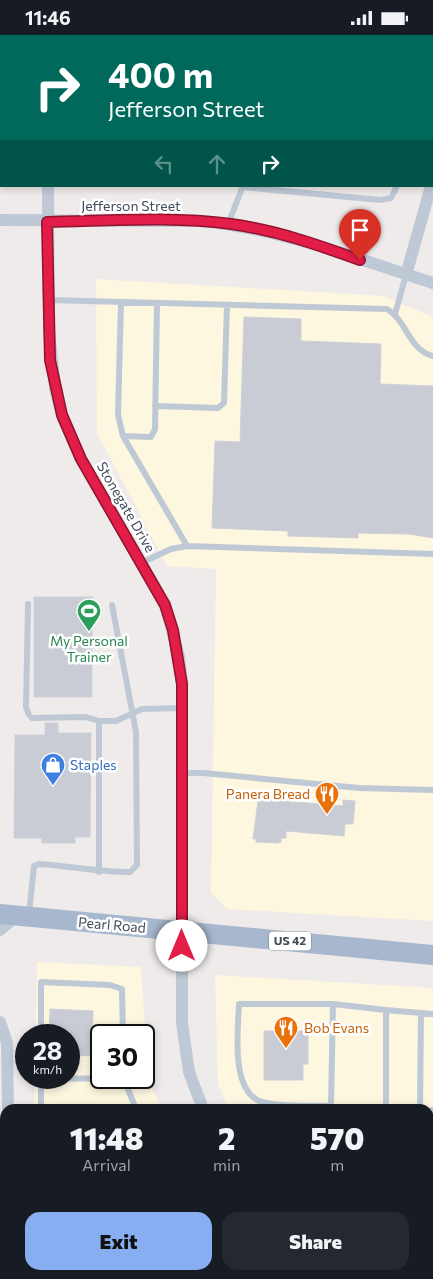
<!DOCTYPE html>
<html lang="en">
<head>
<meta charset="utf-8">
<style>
	body { margin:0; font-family:Commissioner,sans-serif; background:#242831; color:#f1f3f6; height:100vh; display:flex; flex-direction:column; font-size:19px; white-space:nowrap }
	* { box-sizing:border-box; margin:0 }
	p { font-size:16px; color:#9ea1a6 }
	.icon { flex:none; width:28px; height:28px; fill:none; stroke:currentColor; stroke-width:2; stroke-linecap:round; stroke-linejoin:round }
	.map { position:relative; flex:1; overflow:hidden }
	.sheet { position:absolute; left:0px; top:1069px; width:434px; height:176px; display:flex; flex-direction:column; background:#171b24; border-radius:15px 15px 0 0; box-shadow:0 2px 8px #0003 }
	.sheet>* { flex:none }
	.guide { position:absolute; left:0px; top:0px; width:434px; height:152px; box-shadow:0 2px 8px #0003; background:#00695c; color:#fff; overflow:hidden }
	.speed { position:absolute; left:15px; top:989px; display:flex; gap:10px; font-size:25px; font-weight:700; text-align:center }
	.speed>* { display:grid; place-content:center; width:65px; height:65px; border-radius:50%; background:#171b24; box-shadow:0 2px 8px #0003; line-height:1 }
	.speed small { font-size:12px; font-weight:400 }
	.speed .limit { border:2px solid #111; border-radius:8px; background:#fff; color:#111 }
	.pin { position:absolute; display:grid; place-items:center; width:42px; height:42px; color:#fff; margin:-51px -21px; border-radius:50% 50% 50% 0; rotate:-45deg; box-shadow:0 0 5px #0007 }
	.pin .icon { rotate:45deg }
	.me { position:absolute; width:55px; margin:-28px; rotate:0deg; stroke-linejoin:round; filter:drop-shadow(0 0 4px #0008) }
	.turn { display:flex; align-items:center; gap:18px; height:105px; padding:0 25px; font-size:22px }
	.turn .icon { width:65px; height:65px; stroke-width:2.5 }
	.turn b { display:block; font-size:35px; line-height:42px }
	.lanes { display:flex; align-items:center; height:48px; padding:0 25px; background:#0003; justify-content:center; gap:25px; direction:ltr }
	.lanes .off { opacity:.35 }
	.eta { display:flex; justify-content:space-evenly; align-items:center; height:85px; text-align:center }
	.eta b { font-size:30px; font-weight:800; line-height:35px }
	.action { display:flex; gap:10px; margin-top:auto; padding:10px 25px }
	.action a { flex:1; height:58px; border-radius:15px; background:#88aef2; color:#111; font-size:20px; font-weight:800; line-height:58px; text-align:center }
	.action a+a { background:#242831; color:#f1f3f6 }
	.status { display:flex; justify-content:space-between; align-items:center; height:35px; padding:0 25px; background:#171b24; direction:ltr }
	.status svg { height:14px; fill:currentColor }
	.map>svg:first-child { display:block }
</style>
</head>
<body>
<div class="status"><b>11:46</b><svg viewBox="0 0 49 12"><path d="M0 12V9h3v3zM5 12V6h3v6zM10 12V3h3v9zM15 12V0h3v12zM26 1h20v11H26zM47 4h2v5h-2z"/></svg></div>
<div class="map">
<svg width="433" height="1244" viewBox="0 0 433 1244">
	<rect width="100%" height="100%" fill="#efebeb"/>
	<path fill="#fdf7e0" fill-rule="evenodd" d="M96 244 383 261 433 282V886L227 874 211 858 216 534 167 531 97 398Z
		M37 927 141 932 148 1045 162 1074H34L35 1043 69 1042V1000H36ZM101 1000H144V1042H101Z
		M215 940 433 953V1244H297V1240H429V1074H229L218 1050Z"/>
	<path fill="#c9ccd4" stroke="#ced0d8" d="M244 282 301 284V306L381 309 380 349 433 351V503L409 499 358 498V503L288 501V496L212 493 215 406 240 407Z
		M34 562H92V662H34Z
		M45 688H58V698H91L90 802H75V808H42V803H14L15 700H45Z
		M259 758 269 759V764L283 766 343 771V765L355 766 353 789H345L344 801 286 796V803H281V807L277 808 256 807V804H253Z
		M50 974 93 976 92 1021 69 1020V1000H49Z
		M264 996H308V1029H303V1045H264Z"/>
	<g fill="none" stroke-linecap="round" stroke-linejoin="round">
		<path stroke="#bfc9d5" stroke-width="6" d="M0 67 1 65
			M432 89H433
			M242 152 380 165 391 163 397 151
			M228 189 243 151
			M48 265 387 274C407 286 409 315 433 321
			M121 267 118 380 123 401 187 511
			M395 279 406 240
			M155 371 218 373 224 368 227 270
			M123 401 151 402 155 394 157 268
			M141 528 171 514 187 511 433 519
			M28 569 26 672 29 680 32 683 86 682 99 686H116L142 674 182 673
			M99 686V837
			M181 738H203L359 753 433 755
			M29 879 34 831 39 829C70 831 99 837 130 837L137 830 136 697 112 570
			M41 1000V947L110 950 122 954 123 1000
			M123 1042 136 1074
			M41 1044 123 1043
			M331 1071 333 969
			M41 1074V1042
			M331 1074V1071C310 1070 283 1073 262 1067 230 1057 238 995 239 969H333L386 975
			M386 1074V975L433 979
			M420 1074 421 978
			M429 1076 433 1075
			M429 1107H433
			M429 1143H433
			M0 1165H5
			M429 1178H433
			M429 1214H433
			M108 1240 112 1244
			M209 1240 210 1244
			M321 1244V1240"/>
		<path stroke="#bfc9d5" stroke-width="12" d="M0 13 1 14
			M48 151 49 296 55 353 62 381 81 424 165 570 179 622 182 649V988L189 1037 203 1074
			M0 185 200 186C283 194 354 223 433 248
			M406 240 431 151
			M0 895 16 881
			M0 987 7 1008 8 1074
			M266 1240V1244
			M4 1244 5 1198"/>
		<path stroke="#a7b8ce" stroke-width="20" d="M0 879 433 920"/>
	</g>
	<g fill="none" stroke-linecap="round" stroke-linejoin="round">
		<defs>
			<path id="route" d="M182 911V649L173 595 165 570 81 424 62 380 50 325 47 187C108 186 171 181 231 189 276 195 318 210 360 225"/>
		</defs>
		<use href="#route" stroke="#92132f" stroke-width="12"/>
		<use href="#route" stroke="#e11d48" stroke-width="9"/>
	</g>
	<defs>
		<symbol id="stadium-pin" viewBox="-11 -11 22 30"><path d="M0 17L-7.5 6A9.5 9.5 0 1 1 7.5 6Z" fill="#2e9e5b" stroke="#fff"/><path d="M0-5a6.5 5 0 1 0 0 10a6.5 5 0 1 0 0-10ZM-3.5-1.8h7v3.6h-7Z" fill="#fff"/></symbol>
		<symbol id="shop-pin" viewBox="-11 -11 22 30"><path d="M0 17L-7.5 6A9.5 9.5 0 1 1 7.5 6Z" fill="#3f7fe0" stroke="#fff"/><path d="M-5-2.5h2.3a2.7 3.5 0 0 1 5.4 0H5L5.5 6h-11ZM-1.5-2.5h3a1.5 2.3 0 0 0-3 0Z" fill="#fff"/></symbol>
		<symbol id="restaurant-pin" viewBox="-11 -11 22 30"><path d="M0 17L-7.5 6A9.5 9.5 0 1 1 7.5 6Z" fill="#e8710a" stroke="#fff"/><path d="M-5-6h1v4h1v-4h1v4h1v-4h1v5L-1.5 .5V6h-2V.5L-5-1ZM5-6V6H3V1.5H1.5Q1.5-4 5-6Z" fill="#fff"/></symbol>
	</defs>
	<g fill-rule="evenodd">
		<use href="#stadium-pin" x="75" y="562" width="28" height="38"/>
		<use href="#shop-pin" x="39" y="716" width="28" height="38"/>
		<use href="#restaurant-pin" x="313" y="745" width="28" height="38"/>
		<use href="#restaurant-pin" x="272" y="979" width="28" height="38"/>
	</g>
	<g text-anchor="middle" stroke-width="5" stroke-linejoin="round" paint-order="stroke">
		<rect fill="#fff" stroke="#7b828c" stroke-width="1" x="269" y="896.5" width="42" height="19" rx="4"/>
		<g font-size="12" font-weight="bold" fill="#424d5a">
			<text x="290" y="910">US 42</text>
		</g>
		<g font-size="14" fill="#424d5a" stroke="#fff">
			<text x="131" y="176">Jefferson Street</text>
			<text transform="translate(126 472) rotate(60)" y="5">Stonegate Drive</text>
			<text transform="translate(112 890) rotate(5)" y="5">Pearl Road</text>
		</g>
		<g font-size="14" fill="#27864d" stroke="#fff">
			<text x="89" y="611">My Personal<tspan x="89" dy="16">Trainer</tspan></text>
		</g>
		<g font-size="14" fill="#366cbe" stroke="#fff" text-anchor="start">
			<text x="70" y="735">Staples</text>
		</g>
		<g font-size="14" fill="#c56008" stroke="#fff" text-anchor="end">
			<text x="310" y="764">Panera Bread</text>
			<text x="304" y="998" text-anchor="start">Bob Evans</text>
		</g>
	</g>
</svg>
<div class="speed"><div>28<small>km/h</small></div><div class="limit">30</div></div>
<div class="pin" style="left:360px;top:225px;background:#d93025"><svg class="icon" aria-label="arrive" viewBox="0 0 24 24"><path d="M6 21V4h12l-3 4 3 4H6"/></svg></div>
<svg class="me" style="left:182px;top:911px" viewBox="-20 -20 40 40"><circle r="19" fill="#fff"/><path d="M0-13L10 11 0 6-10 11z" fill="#e11d48"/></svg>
<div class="guide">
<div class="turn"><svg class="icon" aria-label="right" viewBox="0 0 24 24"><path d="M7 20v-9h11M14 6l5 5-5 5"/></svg><div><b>400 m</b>Jefferson Street</div></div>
<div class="lanes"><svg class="icon off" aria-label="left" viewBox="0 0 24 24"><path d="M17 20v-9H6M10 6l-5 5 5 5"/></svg><svg class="icon off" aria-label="ahead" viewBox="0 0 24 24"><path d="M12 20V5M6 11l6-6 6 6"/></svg><svg class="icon" aria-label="right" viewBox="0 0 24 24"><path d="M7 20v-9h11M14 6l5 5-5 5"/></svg></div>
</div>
<section class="sheet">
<div class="eta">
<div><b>11:48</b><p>Arrival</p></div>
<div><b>2</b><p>min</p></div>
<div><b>570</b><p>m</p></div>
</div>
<div class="action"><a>Exit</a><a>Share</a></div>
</section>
</div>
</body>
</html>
